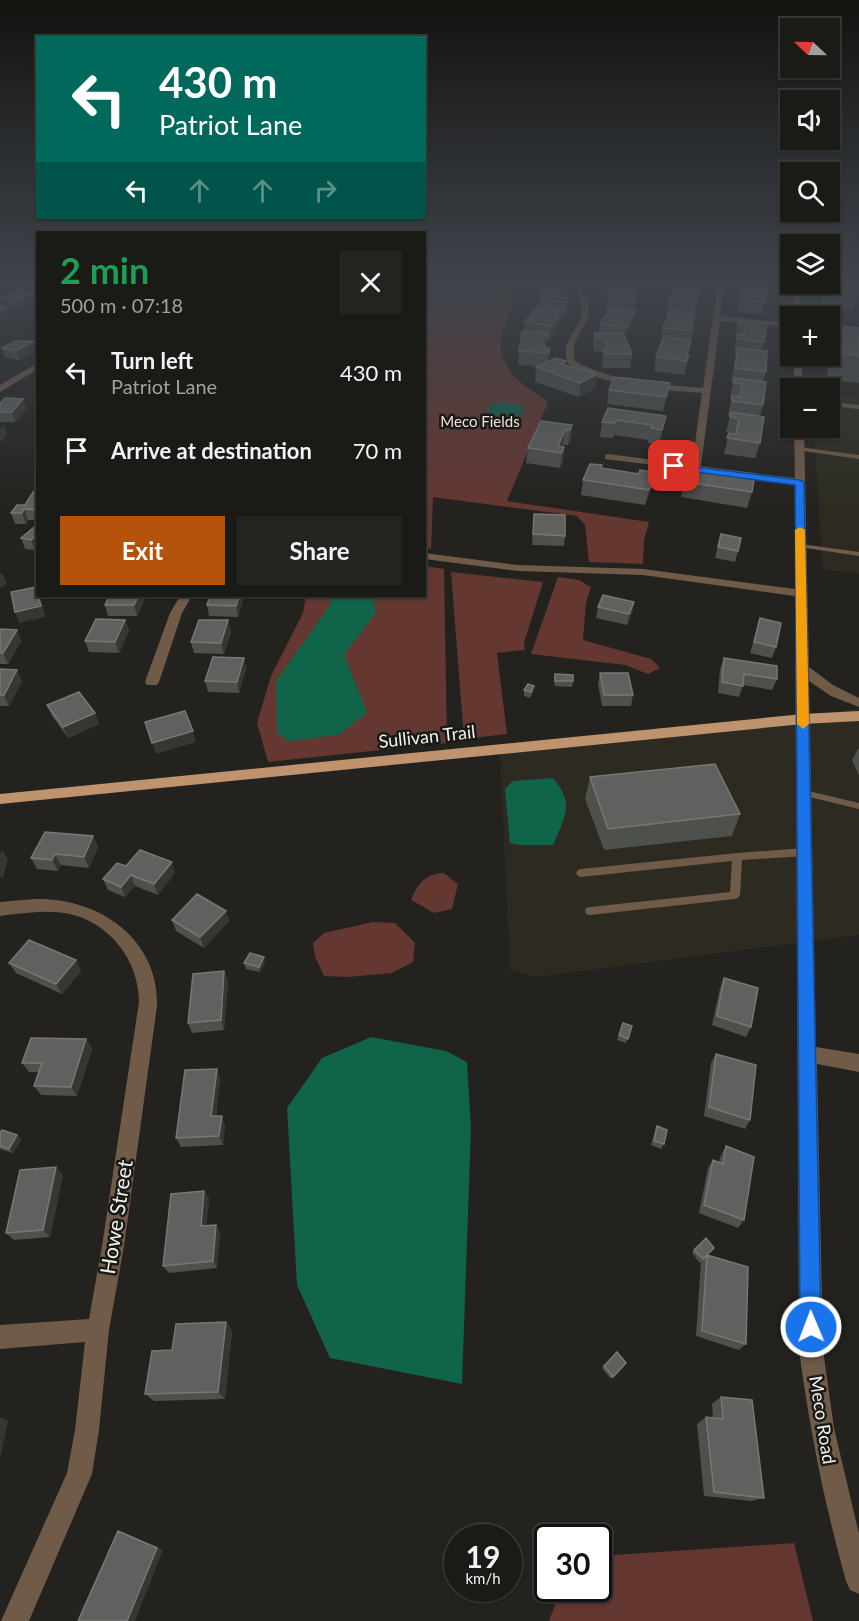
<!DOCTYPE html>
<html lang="en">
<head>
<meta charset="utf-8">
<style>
	body { margin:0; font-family:Lato,sans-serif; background:#23231f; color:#f1f3f6; height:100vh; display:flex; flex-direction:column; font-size:22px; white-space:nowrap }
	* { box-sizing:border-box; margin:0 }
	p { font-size:20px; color:#9fa1a1 }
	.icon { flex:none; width:33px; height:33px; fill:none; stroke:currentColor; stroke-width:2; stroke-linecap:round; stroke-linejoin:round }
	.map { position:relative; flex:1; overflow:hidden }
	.drawer { position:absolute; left:36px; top:231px; width:390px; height:366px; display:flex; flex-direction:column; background:#1a1a16; border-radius:0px; box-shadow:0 2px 4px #0004,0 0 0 2px #383835 }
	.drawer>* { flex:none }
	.hud { position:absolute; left:36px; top:36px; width:390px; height:183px; border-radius:0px; box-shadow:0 2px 4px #0004,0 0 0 2px #383835; background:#00695c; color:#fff; overflow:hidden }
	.needle { width:39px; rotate:292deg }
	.tools { position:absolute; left:780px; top:18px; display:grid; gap:12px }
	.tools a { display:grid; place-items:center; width:60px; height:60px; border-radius:0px; background:#1a1a16; box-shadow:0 2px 4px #0004,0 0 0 2px #383835; font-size:30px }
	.speed { position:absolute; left:444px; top:1524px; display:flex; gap:12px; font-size:30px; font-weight:700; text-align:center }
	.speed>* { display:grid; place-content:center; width:78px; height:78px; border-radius:50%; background:#1a1a16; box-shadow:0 2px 4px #0004,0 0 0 2px #383835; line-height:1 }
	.speed small { font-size:15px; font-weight:400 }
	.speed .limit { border:3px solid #111; border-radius:9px; background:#fff; color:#111 }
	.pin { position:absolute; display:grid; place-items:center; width:51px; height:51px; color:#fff; margin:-26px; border-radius:12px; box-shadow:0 3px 9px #0006 }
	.me { position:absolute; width:66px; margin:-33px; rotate:359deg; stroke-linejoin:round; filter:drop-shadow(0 0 4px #0008) }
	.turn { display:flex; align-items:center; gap:21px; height:126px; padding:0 24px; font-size:27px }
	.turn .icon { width:78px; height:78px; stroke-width:2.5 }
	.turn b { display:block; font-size:42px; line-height:51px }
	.lanes { display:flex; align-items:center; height:57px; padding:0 24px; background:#0003; justify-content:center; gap:30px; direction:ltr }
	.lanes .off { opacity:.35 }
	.round { display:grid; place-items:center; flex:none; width:63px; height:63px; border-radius:0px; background:#23231f }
	.head { display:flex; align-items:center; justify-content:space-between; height:102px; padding:0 24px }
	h1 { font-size:36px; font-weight:700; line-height:45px; color:#1e9e55 }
	.button { display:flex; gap:12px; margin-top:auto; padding:12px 24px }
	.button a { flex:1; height:69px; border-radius:0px; background:#b45309; color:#fff; font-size:24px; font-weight:700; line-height:69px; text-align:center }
	.button a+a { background:#23231f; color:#f1f3f6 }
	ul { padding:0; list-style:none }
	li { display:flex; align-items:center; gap:18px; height:78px; padding:0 24px }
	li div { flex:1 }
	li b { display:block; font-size:22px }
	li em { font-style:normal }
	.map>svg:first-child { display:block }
</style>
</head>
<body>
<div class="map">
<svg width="859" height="1621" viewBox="0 0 859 1621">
	<rect width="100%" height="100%" fill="#23221e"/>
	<path fill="#2d2b21" d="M830 394 859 398V574L823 569 814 428H830Z
		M859 709V935L536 977 510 970 500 753Z"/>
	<path fill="#643731" d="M424 282H508C527 317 478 334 515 377 524 387 538 394 548 402L507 501 649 522 644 540 643 564 589 562 585 525 577 516 433 497 431 549 425 548Z
		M425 566 444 569 447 743 268 762 257 723 271 676 303 613 306 596H424Z
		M451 572 543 582 524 643 525 650 497 653 507 734 464 739Z
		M558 577 579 580 591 587 586 603 583 640 651 659 660 668 648 674 625 665 531 654Z
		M444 873 458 884 452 909 434 913 411 900C418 883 425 874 444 873Z
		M373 922 395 923 415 943 413 962 392 973 348 977 324 976 315 957 313 943 324 933Z
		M794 1543 813 1621H549L561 1589 598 1588 599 1556Z"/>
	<path fill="#0f644a" d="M507 402 522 406 524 412C515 422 498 420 487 412V410L491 405Z
		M330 596H372L376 612 344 655 367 713 338 735 289 741 277 733 276 681 330 605Z
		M553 778C575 804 565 816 553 845H518L510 843 505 789 513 781Z
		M371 1037 446 1051 467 1062 471 1128 462 1384 330 1358 297 1285 287 1108 322 1058Z"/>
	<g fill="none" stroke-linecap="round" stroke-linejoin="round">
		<path fill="#705b48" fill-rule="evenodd" d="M830 402 859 405V409L830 406Z
			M799 447 859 455V459L797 450V448Z
			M801 544 859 552V556L799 547 798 546Z
			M804 790 859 803V809L801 795 800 793Z
			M805 848 808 849 810 852 808 855 805 856 742 860 740 895 738 898 735 899 590 915 586 914 585 911 586 908 590 907 730 892 732 861 581 877 578 876 576 873 578 870 581 869 737 853Z"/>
		<path fill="#705b48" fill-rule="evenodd" d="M28 282H36L0 302V297Z
			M571 282H578C608 328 567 324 575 361 615 383 658 384 703 388L718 282H724L720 316 790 323V327L720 321 701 466 711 468V472L605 459V455L608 454 692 465 702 393C655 389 610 388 568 364 555 328 602 330 571 282Z
			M794 284H800V316H793Z
			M830 327 859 329V333L830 331Z
			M794 356H802V388H794Z
			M38 363V369L0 392V385Z
			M794 428H804L809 667 833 685 859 698V707L831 696 809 681 816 1047 859 1054V1072L817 1064 823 1350 834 1428 859 1534V1594L850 1590 846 1581C824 1502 810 1431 799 1350L795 596 643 575 518 571 424 559V553L518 565 643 569 795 589V484L734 477 729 474 734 471 795 478Z
			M180 596H192L182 613 159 682 157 685H147L145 682 170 613Z
			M34 899C98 897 159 938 157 1006L124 1246 109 1330 99 1430 92 1474 29 1621H1L67 1473 75 1430 85 1342 0 1349V1325L89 1319 102 1246 139 1002C139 961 110 923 70 914 47 909 22 913 0 916V902Z"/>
		<path fill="#bf936d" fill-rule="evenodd" d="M859 711V721L803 724 0 804V794L803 714Z"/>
	</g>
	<path fill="#4e504c" d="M38 282V294L34 293 32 285Z
		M530 282H560V285H568L567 298H568L566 315H564L563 322 550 340 547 339 546 347 549 348 548 362 566 361V365L595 388 579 397 535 382 536 367 539 366 518 365 519 351 524 331V323L540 306 543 291H535Z
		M595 282H628V286L635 303 634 310H636L634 323 625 339 632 354 630 368H603L602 363 603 355 602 352H594L593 347 594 333H599L600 324 606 315 609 301H606L607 292 602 293Z
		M674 282H701L694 313 692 327H694L688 356H689L684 375 654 371 656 357 663 342H661L663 328 668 315H667L669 302Z
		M742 282H767L765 302 762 315 737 312 740 300H738Z
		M830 282H859V289L852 309 821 306 819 284H830Z
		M7 298 37 301 22 309 10 307Z
		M739 320 767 323 762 350 766 372 763 381V405L760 416V443L755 458 724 454 729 433H736L726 432 730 416H728L729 411 732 398 730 397 733 383H731L736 353 734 352 737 338 735 337Z
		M834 326 859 328V383L828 380 826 356H830V339Z
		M2 348 37 350 19 360 5 357Z
		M670 383 663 411 607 404 609 390Z
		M0 404 27 409 15 422H0Z
		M666 416 659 444 648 443V440L614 435 613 438 600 437 602 422Z
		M572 425 571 440 568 445H563L562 446 563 462 560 468 526 463 528 448Z
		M602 465V468L639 474 654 472 651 488 645 505 581 495 583 480Z
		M684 482 752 492 747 508 681 497Z
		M38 491V520H28L26 524H15L11 513 25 505Z
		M534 514 565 536 564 546 532 545Z
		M38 524V548L35 550 25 549 21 538Z
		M721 534 738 551 735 562 715 558Z
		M109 596H146L137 616H108L105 605Z
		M210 596H244L238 617 209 616 207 605Z
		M634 602 632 613 627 625 596 618 598 607Z
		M760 618 776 647 772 658 750 653Z
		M125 620 129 631 119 653 89 652 85 641Z
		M228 620 231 632 224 654 194 653 191 642Z
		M0 629 17 630 21 641 8 664H0Z
		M244 658 246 669 239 693 208 692 205 681Z
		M724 658 777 679 772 690 743 685 739 697 718 693 720 669Z
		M0 669 22 681 9 706H0Z
		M600 673 633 695 631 706H602L598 684Z
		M555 674 573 681 572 687 555 686 554 680Z
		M534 686 533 691 530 698 524 696V690Z
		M47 705 95 713 99 724 68 738 52 716Z
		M858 749H859V776L852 760Z
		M590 777 740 814 732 836 604 850 585 799Z
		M93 836 98 847 89 868 61 865 58 871 37 869 31 858Z
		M126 866 175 873 158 895 135 886 125 897 108 890 103 879Z
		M226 911 229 921 204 948 176 931 172 920Z
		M76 960 81 971 62 994 16 973 9 963Z
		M265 962 260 972 246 969 244 963Z
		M224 971 228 981 224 1030 192 1033 188 1023Z
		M724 978 751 1027 746 1037 712 1025 720 988Z
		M623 1023 632 1026 626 1043 617 1040Z
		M86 1039 92 1049 77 1096 41 1095 34 1086 38 1072H29L22 1063Z
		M716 1054 750 1120 745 1129 704 1116 711 1063Z
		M220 1078 216 1116 225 1125 223 1145 181 1147 176 1138Z
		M657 1126 664 1144 661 1149 651 1145 655 1131Z
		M0 1133 17 1135 21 1140 13 1153 0 1149Z
		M726 1146 744 1220 738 1228 699 1213 708 1168 713 1160 719 1162 721 1155Z
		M63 1175 50 1237 14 1240 6 1233Z
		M204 1191 209 1199 206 1226 220 1232 217 1268 169 1273 163 1266Z
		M694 1250 708 1255 746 1344 739 1350 696 1336 701 1262 702 1261 700 1263 692 1253Z
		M226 1322 232 1331 225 1399 154 1401 145 1394 172 1350Z
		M604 1366H624L611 1379 602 1368Z
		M721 1397 764 1498 752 1501 704 1496 697 1424 706 1417 713 1418 712 1404Z"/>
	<path fill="#363632" d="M0 282H12L0 288Z
		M34 292 37 301 22 309 19 300Z
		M8 308 10 316 0 322V311Z
		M564 309 563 322 550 340 552 326Z
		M636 310 634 323 624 341 626 328Z
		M34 341 37 350 19 360 16 351Z
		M597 374 595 388 579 397 580 383Z
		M23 399 27 409 15 422 12 412Z
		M4 424 7 434 0 443V429Z
		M572 425 571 440 568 445 570 430Z
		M565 430 563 445 560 452 558 446Z
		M564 447 563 462 560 468 562 453Z
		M654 472 651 488 645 505 649 490Z
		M24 509 28 520 26 524 22 513Z
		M35 536 38 543V548L35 550 31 540Z
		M2 573 7 584 0 588V574Z
		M38 596H40L41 598 45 617 19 623 15 612Z
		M138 596H146L137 616 134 605Z
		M239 596H244L238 617 236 606Z
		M634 602 632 613 627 625 629 614Z
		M125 620 129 631 119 653 115 642Z
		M228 620 231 632 224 654 221 643Z
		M17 630 21 641 8 664 3 653Z
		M244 658 246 669 239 693 237 682Z
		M17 670 22 681 9 706 4 695Z
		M95 713 99 724 68 738 63 727Z
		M193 731 196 742 156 754 152 743Z
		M93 836 98 847 89 868 84 857Z
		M2 849 8 860 2 880 0 876V855Z
		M55 854 61 865 58 871 52 860Z
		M172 862 175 873 158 895 154 884Z
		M131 875 135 886 125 897 121 887Z
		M226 911 229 921 204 948 200 937Z
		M264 957 265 962 260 972 259 967Z
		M76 960 81 971 62 994 56 984Z
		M224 971 228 981 224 1030 221 1020Z
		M86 1039 92 1049 77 1096 71 1087Z
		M217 1069 220 1078 215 1125 211 1116Z
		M222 1116 225 1125 223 1145 219 1136Z
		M17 1135 21 1140 13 1153 9 1149Z
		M56 1167 63 1175 50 1237 43 1230Z
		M204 1191 209 1199 206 1234 201 1226Z
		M216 1225 220 1232 217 1268 213 1261Z
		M226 1322 232 1331 225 1399 218 1392Z
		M0 1417 8 1421 0 1459Z
		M118 1531 125 1533 163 1550 135 1621H127Z"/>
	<path fill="#60615e" stroke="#767874" stroke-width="1.5" d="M830 282H859V285Z
		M742 283 768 286 765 302 740 299 741 296H747L749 287H742Z
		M545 284 568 285V288H563L561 297 568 298V302L540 300Z
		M608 285 635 286V303L610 301 611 293H615V289L608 288Z
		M674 286 699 288 695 305 669 302Z
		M22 291 34 292 19 300 7 298Z
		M0 306 8 308 0 311Z
		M538 306 564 309 552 326 524 323Z
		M609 307 636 310 626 328 600 324 605 315 611 316 614 311 607 310Z
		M670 310 695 313 691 327H694L692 331 663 328Z
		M739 320 767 323 764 342 737 339 738 335H744L746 325 738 324Z
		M834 326 859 328V356L836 353Z
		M522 331 548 332 547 336H542V347L549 348V353L519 351Z
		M594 333H623L632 354H605L604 350 608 349 604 338H596Z
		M664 337 691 341 686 356H689L687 361 656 357Z
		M15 341H34L16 351 2 348Z
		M738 348 767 351 766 372 735 368Z
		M556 358 566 361 561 364 597 374 580 383 536 367Z
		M614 377 670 383 666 397 609 390Z
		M734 378 766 382 763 405 732 401V396L740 397 742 384 734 383Z
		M5 398 23 399 12 412H0V404Z
		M608 408 666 416 662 430 651 428 652 425 616 420 615 423 602 422Z
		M731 412 764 417 760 443 727 438 729 433 736 434 739 419 730 417Z
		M541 421 572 425 570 430H565L558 446 564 447 562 453 528 448Z
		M590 464 602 465 601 468 639 474 640 470 654 472 649 490 583 480Z
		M689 466 755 474 752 492 684 482Z
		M34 491H38V510L24 509 22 513H11L17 505H25Z
		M534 514 565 515V536L533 534Z
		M38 524V537L35 536 31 540 21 538Z
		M721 534 741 538 738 551 718 547Z
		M37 587 38 596 41 606 15 612 11 592Z
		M603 595 634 602 629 614 598 607Z
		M109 596H138L134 605H105Z
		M210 596H239L236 606 207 605Z
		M760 618 781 623 776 647 754 642Z
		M96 619 125 620 115 642 85 641Z
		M199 620H228L221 643 191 642Z
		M0 629 17 630 3 653H0Z
		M213 657 244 658 237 682 205 681Z
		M724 658 777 666V679L744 674 743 686 722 682Z
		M0 669 17 670 4 695H0Z
		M600 673H628L633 695H604Z
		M555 674 573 675V681H555Z
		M528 684 534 686 531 692 524 690Z
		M79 692 95 713 63 727 47 705Z
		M185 711 193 731 152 743 145 722Z
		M715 764 740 814 608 829 590 777Z
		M45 832 93 836 84 857 55 854 52 860 31 858Z
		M140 850 172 862 154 884 131 875 121 887 103 879 117 863 126 866Z
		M197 894 226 911 200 937 172 920Z
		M29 940 76 960 56 984 9 963Z
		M250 953 264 957 259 967 244 963Z
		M224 971 221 1020 188 1023 193 974Z
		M724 978 758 988 751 1027 717 1016Z
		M623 1023 632 1026 628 1039 619 1035Z
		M31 1038 86 1039 71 1087 34 1086 42 1063H22Z
		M716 1054 756 1065 750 1120 709 1107Z
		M217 1069 211 1116H222L219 1136 176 1138 185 1070Z
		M657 1126 667 1130 664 1144 654 1141Z
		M2 1130 17 1135 9 1149 0 1146V1133Z
		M726 1146 754 1157 744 1220 704 1205 713 1160 723 1164Z
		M56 1167 43 1230 6 1233 20 1170Z
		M204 1191 201 1226 216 1225 213 1261 163 1266 171 1194Z
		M706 1238 714 1248 703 1259 694 1250Z
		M707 1255 748 1267 746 1344 702 1331Z
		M226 1322 218 1392 145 1394 152 1351 172 1350 176 1324Z
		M617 1352 626 1363 613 1377 604 1366Z
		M721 1397 752 1400 764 1498 714 1492 706 1417 723 1419Z
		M118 1531 157 1548 127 1621H78Z"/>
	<linearGradient id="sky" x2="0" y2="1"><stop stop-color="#131310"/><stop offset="0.55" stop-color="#3f444c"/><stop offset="1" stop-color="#3f444c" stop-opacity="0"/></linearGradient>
	<rect width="859" height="509" fill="url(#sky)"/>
	<path fill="#1a73e8" stroke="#114b97" stroke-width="1.5" d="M671 464 800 480 804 482 821 1327 818 1334 811 1337 804 1334 800 1327 795 485 674 469 670 466Z"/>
	<path fill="#f59e0b" d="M800 527 805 530 809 724 803 729 797 724 795 530Z"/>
	<g text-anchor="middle" stroke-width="5" stroke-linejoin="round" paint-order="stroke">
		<g font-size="15" fill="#f4dfdc" stroke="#191915">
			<text x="480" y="427">Meco Fields</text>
		</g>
		<g font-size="18" fill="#f1f1ee" stroke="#191915">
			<text transform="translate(427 737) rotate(-6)" y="6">Sullivan Trail</text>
			<text transform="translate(822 1420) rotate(81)" y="6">Meco Road</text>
		</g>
		<g font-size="21" fill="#f1f1ee" stroke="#191915">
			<text transform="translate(117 1217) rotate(-81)" y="7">Howe Street</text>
		</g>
	</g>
</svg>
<div class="tools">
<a><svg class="needle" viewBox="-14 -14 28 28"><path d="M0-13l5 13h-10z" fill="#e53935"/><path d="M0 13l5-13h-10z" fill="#9fa1a1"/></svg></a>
<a><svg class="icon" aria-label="sound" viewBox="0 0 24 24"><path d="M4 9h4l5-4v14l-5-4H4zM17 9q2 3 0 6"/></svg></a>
<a><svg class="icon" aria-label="search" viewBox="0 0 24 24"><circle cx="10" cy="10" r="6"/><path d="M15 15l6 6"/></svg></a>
<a><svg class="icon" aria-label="layers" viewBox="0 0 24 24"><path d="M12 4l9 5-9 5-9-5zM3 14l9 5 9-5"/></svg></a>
<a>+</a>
<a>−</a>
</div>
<div class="speed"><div>19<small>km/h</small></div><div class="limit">30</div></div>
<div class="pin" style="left:674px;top:466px;background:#d93025"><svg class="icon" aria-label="arrive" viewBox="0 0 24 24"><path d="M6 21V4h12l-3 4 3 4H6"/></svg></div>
<svg class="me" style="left:811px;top:1327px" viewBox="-20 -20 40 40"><circle r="17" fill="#1a73e8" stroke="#fff" stroke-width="3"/><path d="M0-11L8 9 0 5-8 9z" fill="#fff"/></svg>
<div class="hud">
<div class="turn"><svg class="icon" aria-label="left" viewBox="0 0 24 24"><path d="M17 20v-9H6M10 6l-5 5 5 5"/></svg><div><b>430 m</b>Patriot Lane</div></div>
<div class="lanes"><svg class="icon" aria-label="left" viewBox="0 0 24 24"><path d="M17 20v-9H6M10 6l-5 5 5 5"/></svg><svg class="icon off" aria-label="ahead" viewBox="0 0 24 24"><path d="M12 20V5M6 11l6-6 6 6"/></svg><svg class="icon off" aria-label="ahead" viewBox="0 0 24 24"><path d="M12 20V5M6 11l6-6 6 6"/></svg><svg class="icon off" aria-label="right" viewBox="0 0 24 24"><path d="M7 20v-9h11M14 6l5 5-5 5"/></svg></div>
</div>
<section class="drawer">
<div class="head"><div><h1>2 min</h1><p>500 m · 07:18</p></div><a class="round"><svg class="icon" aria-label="close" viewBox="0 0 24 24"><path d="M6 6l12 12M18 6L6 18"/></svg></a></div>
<ul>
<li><svg class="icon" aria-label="left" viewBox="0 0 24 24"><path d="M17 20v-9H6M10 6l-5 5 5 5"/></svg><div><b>Turn left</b><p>Patriot Lane</p></div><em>430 m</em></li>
<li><svg class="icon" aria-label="arrive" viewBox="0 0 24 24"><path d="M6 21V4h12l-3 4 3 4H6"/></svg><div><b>Arrive at destination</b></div><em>70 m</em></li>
</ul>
<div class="button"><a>Exit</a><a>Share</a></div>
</section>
</div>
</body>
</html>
